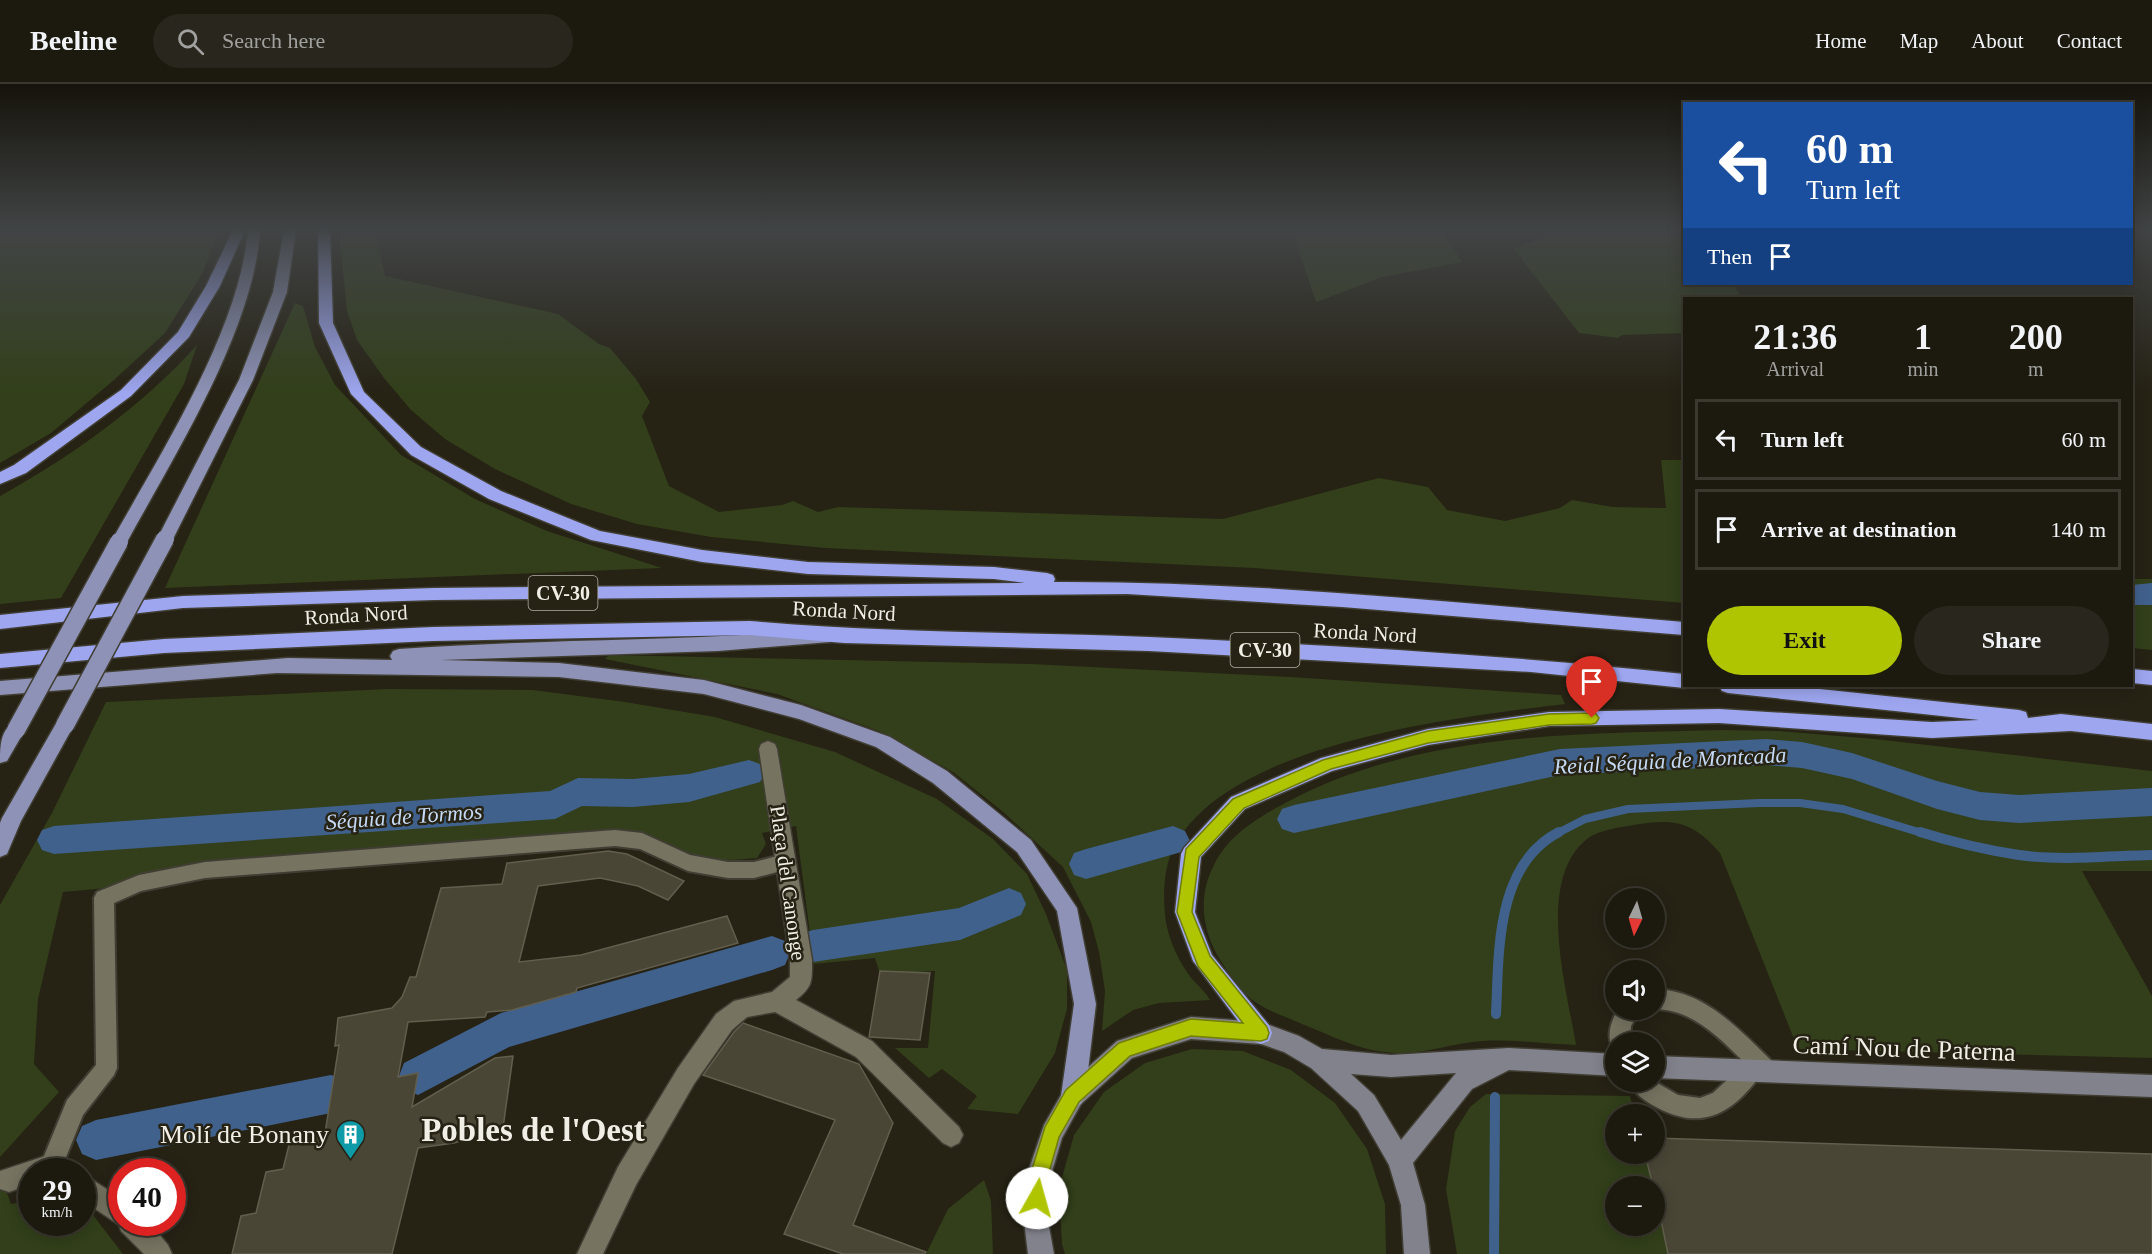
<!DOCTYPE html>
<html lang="en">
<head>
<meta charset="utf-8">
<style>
	body { margin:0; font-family:Georgia,serif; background:#29271d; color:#f1f3f6; height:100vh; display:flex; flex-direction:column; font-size:22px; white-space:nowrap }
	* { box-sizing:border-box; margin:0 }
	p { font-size:20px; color:#a0a19e }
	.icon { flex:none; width:33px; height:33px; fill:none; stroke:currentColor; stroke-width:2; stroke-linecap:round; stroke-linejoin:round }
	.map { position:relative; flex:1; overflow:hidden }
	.sheet { position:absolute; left:1683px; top:213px; width:450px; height:390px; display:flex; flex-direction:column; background:#1c1a0f; border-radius:0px; box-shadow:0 3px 15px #0003,0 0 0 2px #3a382f }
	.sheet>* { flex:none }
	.guide { position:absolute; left:1683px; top:18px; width:450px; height:183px; border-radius:0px; box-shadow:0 3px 15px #0003,0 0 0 2px #3a382f; background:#1a4fa0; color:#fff; overflow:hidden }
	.needle { width:39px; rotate:185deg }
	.fabs { position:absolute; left:1605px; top:804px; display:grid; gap:12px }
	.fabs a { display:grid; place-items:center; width:60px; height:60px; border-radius:50%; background:#1c1a0f; box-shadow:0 3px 15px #0003,0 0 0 2px #3a382f; font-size:30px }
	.speed { position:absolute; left:18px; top:1074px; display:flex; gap:12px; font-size:30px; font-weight:700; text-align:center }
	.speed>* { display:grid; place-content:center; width:78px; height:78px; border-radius:50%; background:#1c1a0f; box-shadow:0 3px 15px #0003,0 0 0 2px #3a382f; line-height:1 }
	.speed small { font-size:15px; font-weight:400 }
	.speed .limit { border:9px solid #d22; background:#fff; color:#111 }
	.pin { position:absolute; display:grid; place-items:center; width:51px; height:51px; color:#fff; margin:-62px -26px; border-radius:50% 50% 50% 0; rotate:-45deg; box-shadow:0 0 6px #0007 }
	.pin .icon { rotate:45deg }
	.me { position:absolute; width:66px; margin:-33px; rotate:7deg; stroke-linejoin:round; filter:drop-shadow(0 0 4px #0008) }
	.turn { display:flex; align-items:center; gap:21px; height:126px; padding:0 24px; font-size:27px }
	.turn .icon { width:78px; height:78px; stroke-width:2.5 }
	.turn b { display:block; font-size:42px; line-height:51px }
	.then { display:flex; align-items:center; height:57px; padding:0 24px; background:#0003; gap:12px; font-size:22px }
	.eta { display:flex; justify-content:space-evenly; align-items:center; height:102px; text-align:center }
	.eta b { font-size:36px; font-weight:700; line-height:42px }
	.primary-button { display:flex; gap:12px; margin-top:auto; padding:12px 24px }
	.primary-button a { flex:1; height:69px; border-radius:36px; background:#b0c501; color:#111; font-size:24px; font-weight:700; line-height:69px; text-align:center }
	.primary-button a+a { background:#29271d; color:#f1f3f6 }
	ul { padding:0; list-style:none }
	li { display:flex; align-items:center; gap:18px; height:81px; margin:0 12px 9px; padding:0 12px; border:3px solid #3a382f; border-radius:0px }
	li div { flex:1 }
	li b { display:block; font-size:22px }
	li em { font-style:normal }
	header { display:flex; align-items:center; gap:36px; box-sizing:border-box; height:84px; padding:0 30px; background:#1c1a0f; border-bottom:2px solid #3a382f }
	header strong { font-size:28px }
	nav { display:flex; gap:33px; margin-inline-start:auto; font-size:21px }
	.search { width:420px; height:54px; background:#29271d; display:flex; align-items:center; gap:15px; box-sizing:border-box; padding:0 21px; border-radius:33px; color:#a0a19e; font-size:22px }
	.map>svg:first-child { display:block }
</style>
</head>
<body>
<header>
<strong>Beeline</strong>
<div class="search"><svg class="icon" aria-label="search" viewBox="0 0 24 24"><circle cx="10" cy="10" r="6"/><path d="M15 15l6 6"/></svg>Search here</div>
<nav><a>Home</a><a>Map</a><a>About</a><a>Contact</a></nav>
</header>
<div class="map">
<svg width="2152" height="1170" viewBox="0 0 2152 1170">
	<rect width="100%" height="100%" fill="#262214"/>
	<path fill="#323f1a" d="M5 146H219L202 190 165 249 114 296 51 349 0 379V151Z
		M339 146H375L385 192 558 230 599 260 610 264 636 295 650 318 642 332 669 402 719 428 782 421 793 417 818 428 838 423 1223 435 1379 394 1428 403 1447 426 1505 437 1560 424 1572 416 1613 423 1666 424 1661 376H1684V519L1254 484 825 464 711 453 637 440 571 420 495 385 445 355 411 326 384 294 357 256 347 227Z
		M1292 146H1442L1462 178 1382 193 1316 218Z
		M1554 146H1684V200H1733L1742 214H1684V249L1622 251 1618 254 1579 249 1514 165 1555 149Z
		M295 219 303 222 315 263 335 301 401 371 475 415 547 447 662 484 165 504Z
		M197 261 184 300 61 514 0 520V412C72 372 141 323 197 261Z
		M2132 495H2152V566L2132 564Z
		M609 571 1031 580 1291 593 1561 611 1565 620C1460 633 1217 659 1171 770 1163 790 1163 817 1166 838 1170 859 1179 878 1192 895 1198 902 1206 908 1210 916L1159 919 1133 926 1102 947 1105 907 1099 868 1091 838 1063 783 1002 727 953 688 879 647 777 610 605 575Z
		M388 605 533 606 625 618 715 633 835 668 937 715 993 755 1027 790 1046 830 1067 886V925L1055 969 1018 1030 967 1025 977 1012 942 985 929 994 895 964H928L935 887 880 890 875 874 814 880 796 742 762 749 766 760 757 774C710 778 699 778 657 754L63 808 38 915 34 980 59 1008 0 1073V821L53 727 106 618Z
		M1724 646 1779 647 1875 655 2152 687V787H2082L2152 912V974L1798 965 1720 769C1695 740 1678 734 1640 740 1624 743 1600 745 1587 755 1535 796 1567 906 1576 961 1545 960 1513 955 1483 957 1450 959 1418 973 1385 968 1356 965 1330 951 1302 940 1285 932 1266 927 1251 915 1239 905 1230 891 1222 879 1202 848 1197 813 1214 781 1228 751 1259 733 1287 718 1420 647 1578 650 1724 646Z
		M1192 965 1243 967 1291 986 1335 1019 1367 1065 1385 1120 1386 1170H1065L1062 1160 1059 1104 1074 1051 1104 1008 1145 979Z
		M1486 1010 1630 1012 1635 1030H1616V1070H1645L1654 1102H1616V1142H1654L1655 1105 1672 1170H1457L1446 1105 1455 1047 1470 1023Z
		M0 1090 11 1120 31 1117 32 1138H82L83 1118 123 1170H0Z
		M984 1096 991 1117 993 1170H926L948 1125Z"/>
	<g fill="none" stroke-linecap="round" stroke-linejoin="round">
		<path stroke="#41618d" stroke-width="8" d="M1556 750 1585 735 1628 725 1759 719H1800L1843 725 1925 750"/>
		<path stroke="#41618d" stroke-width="10" d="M1920 748C1952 758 1986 766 2019 771 2062 777 2108 772 2152 771
			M1496 930C1499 869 1495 781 1559 748
			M1494 1170 1495 1013"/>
		<path fill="#41618d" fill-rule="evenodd" d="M2152 499V521H2132V501Z
			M1766 655 1802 658 1852 669 1937 697 1980 708 2019 711 2152 704V732L2019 739 1980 736 1937 725 1852 695 1802 684 1766 681 1560 691 1294 749 1282 745 1277 735 1282 725 1294 721 1560 665Z
			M749 676 760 680 765 689 760 698 689 718 633 723 582 722 555 735 54 770 42 766 37 756 42 746 54 742 550 707 578 694 633 695 689 690Z
			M1173 742 1185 747 1190 757 1185 767 1086 795 1074 791 1069 780 1074 769 1086 765Z
			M1009 804 1021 809 1026 820 1021 831 960 856 813 878 800 874 795 862 800 850 813 846 959 824Z
			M772 852 785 857 790 869 785 881 772 886 509 963 418 1011 404 1005 399 992 404 979 501 929Z
			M331 991 345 996 350 1010 345 1024 331 1029 96 1076 82 1070 76 1056 82 1042 96 1036Z"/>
	</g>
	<path fill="#4a4636" stroke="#625e4d" stroke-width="1.5" d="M608 767 627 770 684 797 668 816 638 802 600 794 538 802 519 878 581 871 727 832 738 859 577 904 576 908 512 926 487 928 485 933 408 938 398 993 418 989 412 1023 495 974 513 972 503 1044 454 1059 418 1064 392 1170H232L241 1132 256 1129 266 1088 283 1085 291 1053 325 1049 339 961 335 962 338 934 392 924 402 913 410 893H416L441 804 502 800 507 779Z
		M880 887 930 889 920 956 869 953Z
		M743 939 859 980 893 1039 853 1141 926 1168 925 1170H843L784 1150 835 1036 703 991 734 948Z
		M1654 1054 2152 1070V1170H1668L1654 1102H1653L1645 1070H1654Z"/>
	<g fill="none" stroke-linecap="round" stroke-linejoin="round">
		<defs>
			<path id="lane" d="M615 746 642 749 690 771 728 778H754L785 770 792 772 794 778 792 784 754 794H728L688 787 640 765 615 762 205 794 141 807 114 819 117 984 114 991 83 1031 60 1088H42L40 1082 67 1016 96 981 94 814 97 808 139 791 205 778Z
				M1654 905C1706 906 1740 947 1775 980L1778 987 1775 994 1768 997 1759 993C1731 1031 1700 1047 1656 1023 1645 1017 1634 1010 1630 998L1654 997 1678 1011 1700 1014 1713 1009 1745 979C1719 954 1693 925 1654 925Z
				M1618 926H1640L1631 942 1630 958H1616V966C1604 957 1611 936 1618 926Z"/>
			<path id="street" d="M768 657 775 660 777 665 812 876C812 898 813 902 796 916L872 957 959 1043 963 1051 959 1059 951 1063 943 1059 856 973 775 928 747 933 732 946 694 1000 636 1101 603 1170H577L618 1083 678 984 716 930 734 917 772 908 790 893V876L759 665 761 660Z
				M51 1070 70 1079 73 1088H32V1100L9 1108 0 1105V1087Z
				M82 1089 122 1115V1138H149L168 1161 172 1170H144L121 1147 119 1141 82 1116Z"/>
			<path id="secondary" d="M1191 933 1261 938 1299 952 1322 965 1391 971 1509 964 1616 970V992L1509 986 1472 1005 1413 1079 1425 1121 1430 1170H1404L1401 1121 1389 1081 1358 1027 1311 984 1284 968 1261 960 1191 955 1132 974 1081 1020 1062 1054 1051 1091 1048 1137 1054 1170H1028L1024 1137 1027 1091 1044 1041 1065 1004 1117 957ZM1456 989 1401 1056 1374 1011 1351 990 1391 993Z
				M1654 972 2152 991V1013L1654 994Z"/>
			<path id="primary" d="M248 146H260C254 246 175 370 127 458L125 462H113L111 458C160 370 240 246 248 146Z
				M284 146H296L287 208 253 296 173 455 171 459H159L157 455 239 296 273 208Z
				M824 546 830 548 833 553 830 558 718 567 441 576 559 579 704 596 801 621 890 653 947 687 1031 756 1077 824 1096 920 1085 1012 1081 1020 1073 1024 1065 1020 1061 1012 1074 920 1057 827 1017 768 933 699 876 663 799 635 704 610 559 593 277 589 0 611V597L288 574 392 576 390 572 393 567 399 565C541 555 683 557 824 546Z
				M65 633 72 636 74 641 21 737 7 770 0 773V739L2 734 58 636Z
				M16 638 23 641 25 646 7 677 0 679C0 663 0 644 16 638Z"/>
			<path id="highway" d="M233 146H245L220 202 189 253 131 312 26 389 0 400V388L14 381 121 306 178 248 206 202Z
				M318 146H330L333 239 364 308 421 363 501 407 600 447 702 466 808 478 994 483 1047 489 1053 491 1055 495 1054 498C1264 497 1475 521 1684 538V551L1342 523 1127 510 434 516 183 524 0 545V531L183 512 434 504 1025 499 994 495 808 490 702 478 591 456 489 415 411 371 351 310 319 239Z
				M750 537C883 549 1016 548 1149 553 1328 561 1506 571 1684 590V602H1691L1684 604 1531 588 1149 567 844 559 750 551 433 557 164 569 0 584V570L164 555 433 543Z
				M2132 585 2152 587V601L2132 599Z
				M1719 602H1791L2019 626 2026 628 2028 634 2061 630 2152 640V656L2071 647 1932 654 1719 639 1549 642 1428 661 1332 687 1245 725 1201 773 1195 828 1212 871 1269 941 1272 949 1269 957 1261 960 1253 957 1193 877 1175 828 1181 770 1184 764 1231 713 1321 674 1428 645 1549 628 1719 625 1932 638 1979 636 1728 609 1722 607Z"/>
		</defs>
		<use href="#lane" stroke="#403e33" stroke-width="4"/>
		<use href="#street" stroke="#403e33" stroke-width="3"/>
		<use href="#secondary" stroke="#403e33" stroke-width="3"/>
		<use href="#primary" stroke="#403e33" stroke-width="3"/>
		<use href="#highway" stroke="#403e33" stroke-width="3"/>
		<use href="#lane" fill="#767361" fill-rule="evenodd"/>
		<use href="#street" fill="#767361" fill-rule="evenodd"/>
		<use href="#secondary" fill="#82828c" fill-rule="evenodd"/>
		<use href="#primary" fill="#8d92b6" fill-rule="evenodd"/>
		<use href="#highway" fill="#9da6ef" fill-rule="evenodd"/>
		<defs>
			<path id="primary-bridge" d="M65 641 165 455
				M16 646 119 458"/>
		</defs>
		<use href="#primary-bridge" stroke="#403e33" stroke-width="21" stroke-linecap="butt"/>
		<use href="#primary-bridge" stroke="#8d92b6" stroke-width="18"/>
	</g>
	<linearGradient id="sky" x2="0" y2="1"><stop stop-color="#15130b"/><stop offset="0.47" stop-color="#414445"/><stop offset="1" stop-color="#414445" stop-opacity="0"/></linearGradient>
	<rect width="2152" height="310" fill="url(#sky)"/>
	<path fill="#b0c501" stroke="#728001" stroke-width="1.5" d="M1592 629 1596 630 1599 634 1596 639 1592 640 1549 641 1428 659 1331 685 1244 724 1199 773 1192 828 1210 872 1267 943 1269 949 1267 955 1261 957 1191 952 1130 972 1079 1018 1059 1053 1048 1092 1044 1121 1037 1124 1031 1121 1028 1114 1030 1092 1045 1043 1066 1006 1119 959 1191 935 1243 939 1198 882 1177 828 1186 765 1233 715 1323 676 1428 647 1549 630Z"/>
	<defs>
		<symbol id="building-pin" viewBox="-11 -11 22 30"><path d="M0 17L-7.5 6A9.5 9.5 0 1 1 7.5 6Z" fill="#0f9aa8" stroke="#262214"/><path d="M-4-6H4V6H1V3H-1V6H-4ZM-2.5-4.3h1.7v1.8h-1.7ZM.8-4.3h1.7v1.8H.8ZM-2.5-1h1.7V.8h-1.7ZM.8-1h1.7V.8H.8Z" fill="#fff"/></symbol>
	</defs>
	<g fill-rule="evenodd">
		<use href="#building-pin" x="334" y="1034" width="33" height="45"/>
	</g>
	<g text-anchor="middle" stroke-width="5" stroke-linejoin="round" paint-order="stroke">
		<g fill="#262214" stroke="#b3b1a6" stroke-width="1.5">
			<rect x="528.5" y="492" width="69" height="34" rx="4.5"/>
			<rect x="1230.5" y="549" width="69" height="34" rx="4.5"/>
		</g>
		<g font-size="20" font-weight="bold" fill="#f0eee5">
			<text x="563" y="516">CV-30</text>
			<text x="1265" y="573">CV-30</text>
		</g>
		<g font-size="21" fill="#f0eee5" stroke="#262214">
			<text transform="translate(844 527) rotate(3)" y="7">Ronda Nord</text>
			<text transform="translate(356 531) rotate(-3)" y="7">Ronda Nord</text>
			<text transform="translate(1365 549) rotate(3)" y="7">Ronda Nord</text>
			<text transform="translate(788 799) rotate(82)" y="7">Plaça del Canonge</text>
		</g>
		<g font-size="22" font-style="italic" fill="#c6daf5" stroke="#262214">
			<text transform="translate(1670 676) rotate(-3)" y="8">Reial Séquia de Montcada</text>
			<text transform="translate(404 732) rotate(-4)" y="8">Séquia de Tormos</text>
		</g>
		<g font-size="26" fill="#f0eee5" stroke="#262214">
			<text transform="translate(1904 964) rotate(2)" y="9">Camí Nou de Paterna</text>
		</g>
		<g font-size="26" fill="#f0eee5" stroke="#262214" text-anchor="end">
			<text x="329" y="1059">Molí de Bonany</text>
		</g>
		<g font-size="33" font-weight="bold" fill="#f0eee5" stroke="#262214">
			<text x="533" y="1057">Pobles de l'Oest</text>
		</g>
	</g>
</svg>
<div class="fabs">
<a><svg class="needle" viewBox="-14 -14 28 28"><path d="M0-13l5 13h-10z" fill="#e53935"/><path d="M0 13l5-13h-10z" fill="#a0a19e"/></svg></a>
<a><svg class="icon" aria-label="sound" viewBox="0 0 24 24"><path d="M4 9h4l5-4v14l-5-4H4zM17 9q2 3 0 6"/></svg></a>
<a><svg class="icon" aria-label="layers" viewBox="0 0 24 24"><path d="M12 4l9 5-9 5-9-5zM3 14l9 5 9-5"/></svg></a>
<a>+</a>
<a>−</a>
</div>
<div class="speed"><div>29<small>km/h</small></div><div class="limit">40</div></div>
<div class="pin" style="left:1592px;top:634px;background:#d93025"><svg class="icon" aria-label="arrive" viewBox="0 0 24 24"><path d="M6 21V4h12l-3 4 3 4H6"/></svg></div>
<svg class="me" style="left:1037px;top:1114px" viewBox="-20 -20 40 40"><circle r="19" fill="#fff"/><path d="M0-13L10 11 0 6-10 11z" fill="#b0c501"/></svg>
<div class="guide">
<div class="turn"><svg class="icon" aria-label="left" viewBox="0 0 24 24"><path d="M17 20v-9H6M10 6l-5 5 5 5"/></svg><div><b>60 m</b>Turn left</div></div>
<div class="then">Then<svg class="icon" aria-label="arrive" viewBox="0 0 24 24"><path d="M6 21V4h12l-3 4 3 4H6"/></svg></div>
</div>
<section class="sheet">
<div class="eta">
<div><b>21:36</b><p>Arrival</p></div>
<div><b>1</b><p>min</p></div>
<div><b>200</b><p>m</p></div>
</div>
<ul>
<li><svg class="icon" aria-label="left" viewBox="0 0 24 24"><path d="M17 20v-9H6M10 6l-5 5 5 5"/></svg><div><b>Turn left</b></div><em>60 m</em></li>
<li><svg class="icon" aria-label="arrive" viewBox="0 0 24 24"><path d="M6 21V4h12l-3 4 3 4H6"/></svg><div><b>Arrive at destination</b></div><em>140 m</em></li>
</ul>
<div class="primary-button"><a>Exit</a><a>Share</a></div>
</section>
</div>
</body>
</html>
